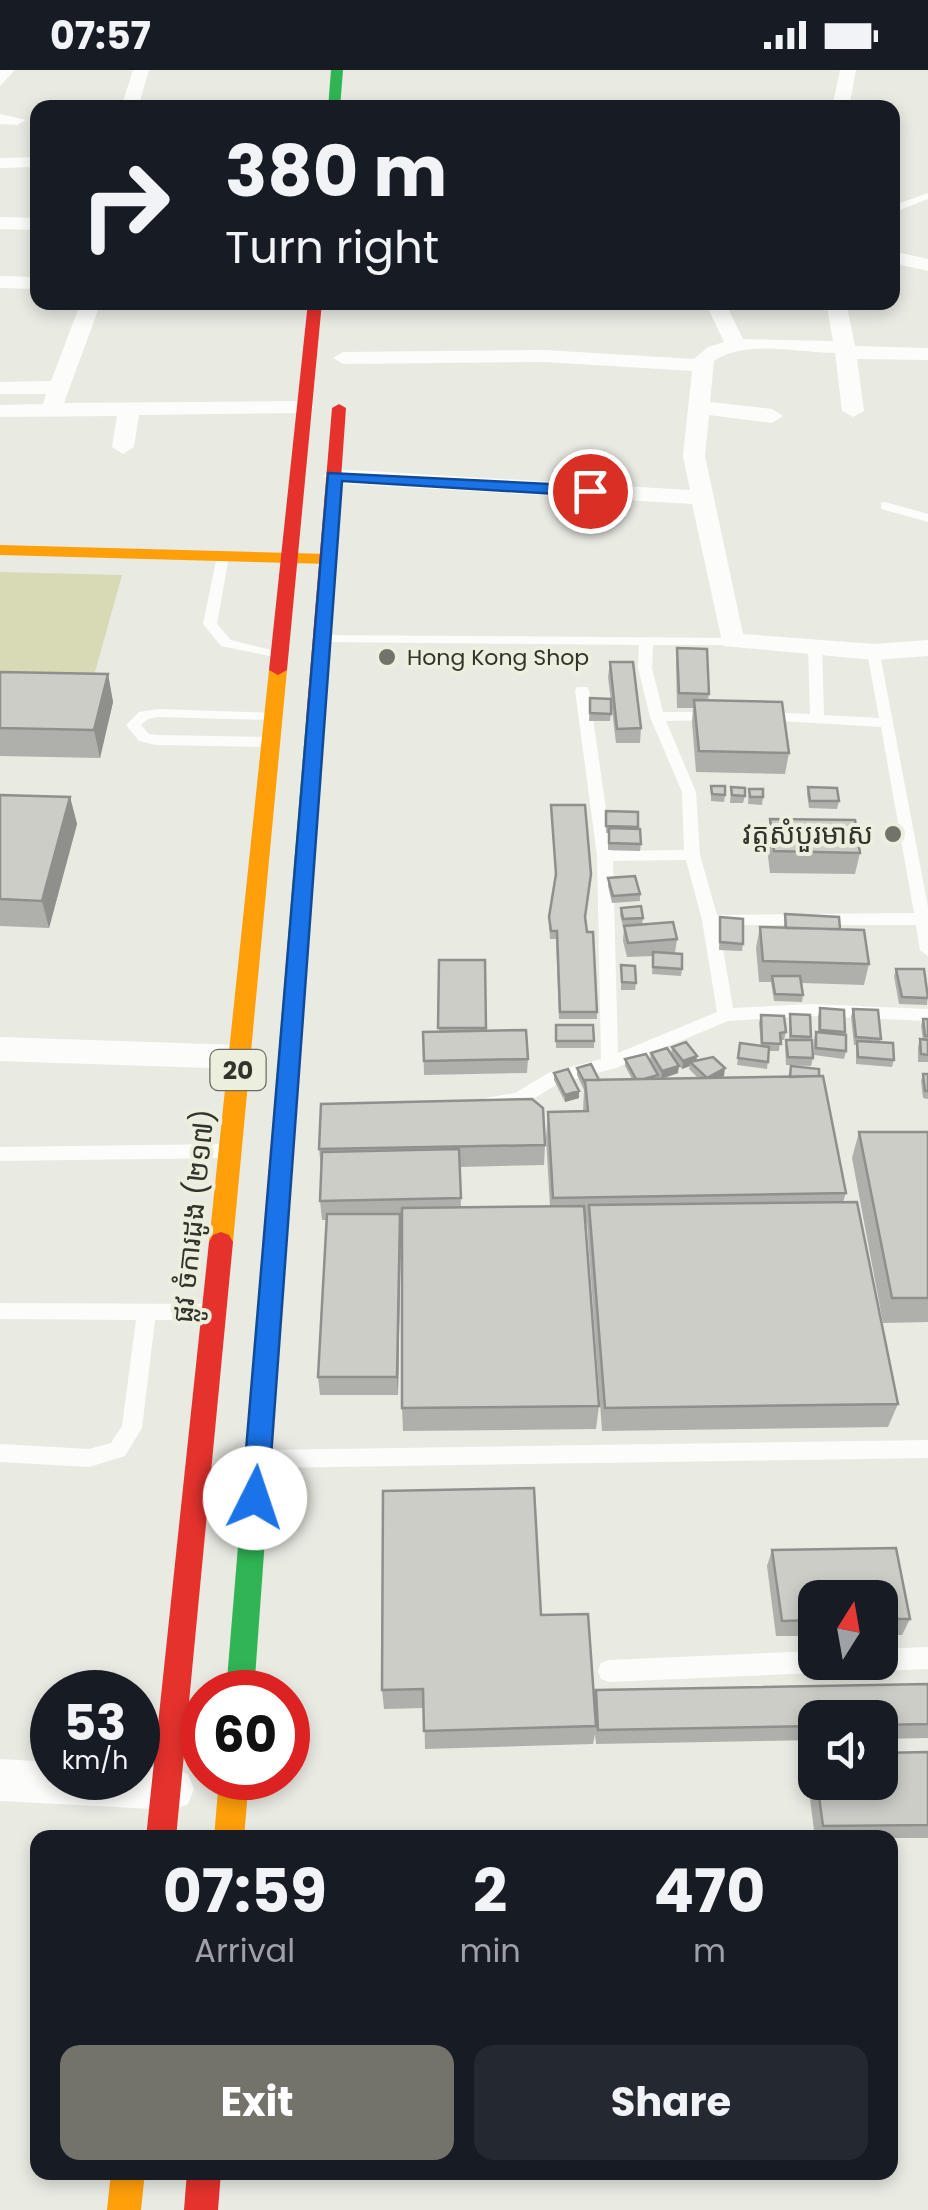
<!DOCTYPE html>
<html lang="en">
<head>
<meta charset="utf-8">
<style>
	body { margin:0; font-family:Poppins,"Noto Sans Khmer",sans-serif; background:#242831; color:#f1f3f6; height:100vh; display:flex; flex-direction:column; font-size:38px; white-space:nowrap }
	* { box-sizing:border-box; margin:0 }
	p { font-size:32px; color:#9ea1a6 }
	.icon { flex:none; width:55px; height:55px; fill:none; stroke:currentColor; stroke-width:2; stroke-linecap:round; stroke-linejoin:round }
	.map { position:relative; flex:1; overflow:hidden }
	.side { position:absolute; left:30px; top:1760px; width:868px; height:350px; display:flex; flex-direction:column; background:#171b24; border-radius:20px; box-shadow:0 5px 15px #0003 }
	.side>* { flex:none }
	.guide { position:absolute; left:30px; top:30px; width:870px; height:210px; border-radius:20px; box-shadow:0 5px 15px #0003; background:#171b24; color:#f1f3f6; overflow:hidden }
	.needle { width:65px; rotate:11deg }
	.controls { position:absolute; left:798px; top:1510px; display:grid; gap:20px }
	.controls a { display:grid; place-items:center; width:100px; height:100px; border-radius:20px; background:#171b24; box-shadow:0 5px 15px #0003; font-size:50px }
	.speed { position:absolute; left:30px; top:1600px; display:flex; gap:20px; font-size:50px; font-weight:700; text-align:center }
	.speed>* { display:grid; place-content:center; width:130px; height:130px; border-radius:50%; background:#171b24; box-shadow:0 5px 15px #0003; line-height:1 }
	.speed small { font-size:25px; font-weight:400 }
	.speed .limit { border:15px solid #d22; background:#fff; color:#111 }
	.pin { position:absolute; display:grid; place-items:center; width:85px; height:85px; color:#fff; margin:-42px; border:5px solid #fff; border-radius:50%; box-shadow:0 2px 10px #0007 }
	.me { position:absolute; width:110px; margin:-55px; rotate:4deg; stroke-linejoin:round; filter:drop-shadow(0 0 8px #0008) }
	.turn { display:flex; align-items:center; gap:35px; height:210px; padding:0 30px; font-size:45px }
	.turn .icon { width:130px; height:130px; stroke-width:2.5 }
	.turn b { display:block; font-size:70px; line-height:85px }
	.eta { display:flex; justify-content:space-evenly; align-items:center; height:170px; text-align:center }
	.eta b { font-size:60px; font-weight:700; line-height:70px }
	.action { display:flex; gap:20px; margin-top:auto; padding:20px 30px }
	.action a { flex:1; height:115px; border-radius:20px; background:#73736c; color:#fff; font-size:40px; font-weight:700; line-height:115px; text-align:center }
	.action a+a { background:#242831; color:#f1f3f6 }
	.status { display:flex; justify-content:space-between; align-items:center; height:70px; padding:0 50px; background:#171b24; direction:ltr }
	.status svg { height:28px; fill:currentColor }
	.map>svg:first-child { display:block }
</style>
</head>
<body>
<div class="status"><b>07:57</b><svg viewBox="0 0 49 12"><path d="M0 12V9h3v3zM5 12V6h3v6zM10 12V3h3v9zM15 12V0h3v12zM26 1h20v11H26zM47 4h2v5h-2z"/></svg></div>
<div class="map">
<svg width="928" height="2140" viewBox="0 0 928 2140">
	<rect width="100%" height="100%" fill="#e9eae2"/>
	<path fill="#d7dab4" d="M0 502 122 505 85 638 0 636Z"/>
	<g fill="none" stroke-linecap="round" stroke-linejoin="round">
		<path fill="#fcfcfb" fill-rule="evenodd" d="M928 123V129L892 143V136Z
			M885 432 928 444V452L881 439V433Z
			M223 482 229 486 217 554 231 570 284 583V589L221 576 203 554 217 486Z
			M321 565 737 568 739 571 732 575H653L652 598 663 642H713L720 646 713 650 666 651 696 722 700 785 717 845 914 843 881 657 764 650 757 646 764 642 810 644 808 576 815 572 822 576 824 645 879 648 867 582 869 579H879L928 837V886L920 880 916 855H719L733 938 811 934 928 939V951L811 946 728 951 616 998 559 1013 525 1034 492 1040 486 1038 483 1033 486 1028 515 1023 548 1003 601 989 597 786 575 620 577 617H587L589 620 612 781 684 780 682 722 650 647 638 598 639 575 316 572V566ZM686 790 702 850 717 942 618 983 613 791Z
			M158 639 275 643 277 646 270 650 158 647 148 649 141 655 149 664 156 665 268 667 275 672 268 677 156 675 139 671 126 655 139 642Z
			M224 1074 230 1076 233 1081 230 1086 224 1088 0 1091V1077Z
			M0 1233 209 1234 216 1236 218 1242 216 1248 209 1250H155L142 1358 125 1386 89 1397 0 1392V1374L89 1379 111 1373 122 1356 136 1250 0 1249Z
			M928 1370V1388L269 1398 262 1395 259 1389 262 1383 269 1380Z
			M928 1577V1599L880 1601 872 1597 870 1592H880V1579Z
			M815 1581V1592H827L824 1599 816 1603 609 1612 601 1609 598 1601 601 1593 609 1590Z"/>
		<path fill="#fcfcfb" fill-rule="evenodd" d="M0 0H15L0 16Z
			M133 0H149L138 38H121Z
			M840 0H856L849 38H832Z
			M0 44 26 50 17 55 0 54Z
			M38 87V97L0 98V88Z
			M0 147 38 148V160L0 159Z
			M892 181 928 189V201L892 193Z
			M0 206 38 207V219L0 218Z
			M81 232H101L64 333 304 331 315 337 304 343 139 345 134 377 123 384 112 377 117 346 0 347V335L43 334 46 324H0V312L51 311Z
			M705 232H725L743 269 828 271H833L826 232H846L855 276 928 278V290L857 289 864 341 853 347 842 341 835 283C799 283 746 269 714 291L710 332 772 339 783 346 772 353 709 345 705 386 743 564 874 574 928 570V586L874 590 723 576 692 434 334 413 323 406 334 399 690 420 683 386 692 301 545 292 343 294 333 288 343 282 545 280 694 289 708 277 724 272Z
			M0 967 239 975 250 979 255 987 250 995 239 999 0 991Z
			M0 1689 52 1692V1708H138V1696L173 1698 188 1704 194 1719 188 1734 173 1740 0 1731Z"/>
		<path fill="#30b455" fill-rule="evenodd" d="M331 0H343L340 38H328Z
			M315 644 324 650 254 1622H226L306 650Z"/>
		<path fill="#ff9f0a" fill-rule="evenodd" d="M0 475 328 484 336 489 328 494 0 485Z
			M278 595 287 600 233 1172 229 1179 221 1182 213 1179 209 1172 269 600Z
			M219 1708H249L244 1768H214Z
			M111 2102H145L141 2140H107Z"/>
		<path fill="#e5322d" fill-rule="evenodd" d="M308 232H322L287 600 278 605 269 600Z
			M339 334 346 338 324 650 315 656 306 650 332 338Z
			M221 1162 229 1165 233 1172 176 1768H146L209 1172 213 1165Z
			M187 2102H221L218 2140H184Z"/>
	</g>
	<path fill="#afb0ab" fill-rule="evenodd" d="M677 578 709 624 708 631 789 683 785 704 696 702 692 652 693 638H677L676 593Z
		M610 592 641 658 640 673H616L608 607Z
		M0 602 108 604 113 632 100 688 0 686Z
		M590 628 611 644 610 651H589Z
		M711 716 725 725 724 732 711 731Z
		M731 717 745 726 743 733H730Z
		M808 717 839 731 837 739 809 738 807 724Z
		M749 719 763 727 762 735 748 734Z
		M0 725 70 727 77 754 49 858 0 856Z
		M551 735 585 849 597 942V949H559L556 869H550L549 854 556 808Z
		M606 741 638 742V759L641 774 640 781 608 780V763H606Z
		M770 749 860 783 855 804 770 803 766 770Z
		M608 808 640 824V831L612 833 608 816Z
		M621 838 643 848 642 855 677 869 675 883 682 899 681 906 652 904 653 886 627 887 623 871 624 856H623L620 845Z
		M785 844 840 859 869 894 864 915 802 913 803 925 802 932 774 931 771 912H759L756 878 760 857 784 858Z
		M720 847 743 874 742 881 719 880Z
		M439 890H485L486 960 528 989 527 1003 424 1005 423 962H439Z
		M621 895 636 913 635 920H621Z
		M896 899 928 922 927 935 899 934 894 906Z
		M820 938 845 962 846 981 844 989 814 985V969L816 962H818V946Z
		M853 939 881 969 880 972 894 990 892 997 856 994V975H854L851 947Z
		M790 944 811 967 813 988 811 996 786 995 785 977 786 970H789V951Z
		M761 945 786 962 784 970H780L779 981H769L767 999 737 995 740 973 761 976 759 953Z
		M923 949H928V992H918V977L920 969 923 970 921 956Z
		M556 955 594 971V978H556Z
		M672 977 697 986 696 990 724 1006 720 1008 789 1007 791 996 819 1006 846 1123 843 1132 898 1334 888 1357 602 1361 587 1153H586L599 1336 596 1359 403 1361 402 1338V1149H400L398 1325H320L318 1307 327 1150H322L320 1131 321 1098 319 1079 545 1075 544 1095 460 1097 461 1137 550 1136 546 1068 548 1042 583 1041 584 1020 577 1005V998L599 1010 632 1009 625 996V989L650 990 651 983 671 984ZM672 986 682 999 690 996 689 999 698 1008 661 1009 678 1003Z
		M554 1003 579 1028 565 1032 554 1010Z
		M923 1004H928V1029L923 1028 921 1011Z
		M859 1062H928V1252L883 1253 852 1088Z
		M896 1478 910 1549 902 1565H880V1528H815V1566H776L767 1496 772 1480Z
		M541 1545 594 1628 596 1620 928 1614V1668L880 1669V1648H815V1670L596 1674 595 1664 593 1674 425 1679 424 1638 384 1639 382 1620Z
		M928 1682V1768H815L806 1698 812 1684H815V1712H880Z"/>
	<path fill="#8f908b" d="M108 604 113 632 100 688 94 660Z
		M70 727 77 754 49 858 42 831Z
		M697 986 696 993 690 992V996L682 999 683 991Z
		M679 996 678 1003 661 1009 662 1001Z
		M725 998 724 1006 706 1016 707 1008Z
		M579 1021V1028L565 1032V1025Z
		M400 1144 401 1164 398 1325 397 1307Z"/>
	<path fill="#cccdc7" stroke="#8f908b" stroke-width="2.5" d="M677 578 707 579 709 624 679 623Z
		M610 592H633L641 658 617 659Z
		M0 602 108 604 94 660 0 658Z
		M590 628 611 629V644L590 643Z
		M694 630 782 632 789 683 699 681Z
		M711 716H725V725L712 724Z
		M731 717 745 718V726L732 725Z
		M808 717 837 718 839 731H810Z
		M749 719H763V727H750Z
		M0 725 70 727 42 831 0 829Z
		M551 735H585L591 804 585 847 587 862H593L597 942H560L557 861H551L549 847 556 804Z
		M606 741 638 742V757L606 756Z
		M770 749 855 750 860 783 774 781Z
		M609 758 640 759 641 774 609 773Z
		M635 806 640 824 613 826 608 808Z
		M641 836 643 848 623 849 621 838Z
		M785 844 839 847 840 859 786 858Z
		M720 847 743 849V874L720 872Z
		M673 852 677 869 628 873 624 856Z
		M760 857 864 860 869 894 763 891Z
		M653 882 682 884V899L653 897Z
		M439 890H485L486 958H438Z
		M621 895 635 896 636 913 622 912Z
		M896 899H924L928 928 902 927Z
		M772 906H800L803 925 775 924Z
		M820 938 844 940 845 962 820 960Z
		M853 939 878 940 881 969 856 967Z
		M790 944 810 945 811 967 791 966Z
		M761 945 784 946 786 962 780 963 781 974 762 973Z
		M923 949H928V966H925Z
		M556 955H593L594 971H556Z
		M526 960 528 989 424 991 423 962Z
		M816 962 846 965V981L816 978Z
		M920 969 928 970V985L921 984Z
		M786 970H812L813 988 788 987Z
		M857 971 893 973 894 990 858 987Z
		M686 972 697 986 683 991 672 977Z
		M740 973 769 977 768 992 738 988Z
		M667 978 679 996 662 1001 651 983Z
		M646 984 658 1005 644 1009H636L625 989Z
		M713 987 725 998 707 1008 690 992Z
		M591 994 599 1010H585V1013L577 998Z
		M791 996 819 999V1006L790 1007Z
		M568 999 579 1021 565 1025 554 1003Z
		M923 1004H928V1021H925Z
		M823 1006 846 1123 553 1128 548 1042 588 1041 585 1010Z
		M532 1029 543 1038 545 1075 319 1079 321 1034Z
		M859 1062H928V1228H892Z
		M459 1079 461 1128 320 1131 322 1082Z
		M857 1132 898 1334 605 1338 589 1135Z
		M584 1136 599 1336 402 1338V1138Z
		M327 1144H400L397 1307H318Z
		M534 1418 541 1545 588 1544 596 1656 424 1661 423 1619 382 1620 383 1421Z
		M896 1478 910 1549H880V1528H815V1550L782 1551 772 1480Z
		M928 1614V1654L880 1655V1648H815V1656L598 1660 596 1620Z
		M928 1682V1755L823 1756 817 1712H880V1683Z"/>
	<path fill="#1a73e8" stroke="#114b97" stroke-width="2.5" d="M328 403 590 416 598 421 590 426 342 411 268 1428 264 1436 255 1440 245 1436 242 1428Z"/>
	<g fill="#73736c" stroke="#eceede" stroke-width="4">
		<circle cx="387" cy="587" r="10"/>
		<circle cx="893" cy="764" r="10"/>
	</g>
	<g text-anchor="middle" stroke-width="8" stroke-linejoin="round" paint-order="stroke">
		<g font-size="22" fill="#33332d" stroke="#eceede" text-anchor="start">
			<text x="407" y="595">Hong Kong Shop</text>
		</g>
		<rect fill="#eceede" stroke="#6a6b62" stroke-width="2.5" x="210.5" y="980" width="55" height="40" rx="8"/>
		<g font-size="25" font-weight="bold" fill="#33332d">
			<text x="238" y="1009">20</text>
		</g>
		<g font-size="28" fill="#33332d" stroke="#eceede" text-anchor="end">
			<text x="873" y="774">វត្តសំបួរមាស</text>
		</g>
		<g font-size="28" fill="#33332d" stroke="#eceede">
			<text transform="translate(193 1146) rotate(-84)" y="10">ផ្លូវ ចំការដូង (២១៧)</text>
		</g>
	</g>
</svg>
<div class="controls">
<a><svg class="needle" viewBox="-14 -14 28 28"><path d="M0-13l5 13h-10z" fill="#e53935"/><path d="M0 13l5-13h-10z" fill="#9ea1a6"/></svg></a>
<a><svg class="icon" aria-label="sound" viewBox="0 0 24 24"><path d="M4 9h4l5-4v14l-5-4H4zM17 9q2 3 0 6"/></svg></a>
</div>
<div class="speed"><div>53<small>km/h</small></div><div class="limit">60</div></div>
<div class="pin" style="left:590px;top:421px;background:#d93025"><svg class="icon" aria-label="arrive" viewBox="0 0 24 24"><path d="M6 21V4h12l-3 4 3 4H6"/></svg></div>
<svg class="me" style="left:255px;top:1428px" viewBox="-20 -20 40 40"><circle r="19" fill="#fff"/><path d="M0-13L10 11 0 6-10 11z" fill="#1a73e8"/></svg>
<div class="guide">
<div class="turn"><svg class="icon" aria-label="right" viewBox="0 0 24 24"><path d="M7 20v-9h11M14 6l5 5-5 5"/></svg><div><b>380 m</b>Turn right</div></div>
</div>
<section class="side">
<div class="eta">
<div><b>07:59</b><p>Arrival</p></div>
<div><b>2</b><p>min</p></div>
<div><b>470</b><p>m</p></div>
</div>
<div class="action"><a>Exit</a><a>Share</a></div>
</section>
</div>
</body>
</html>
